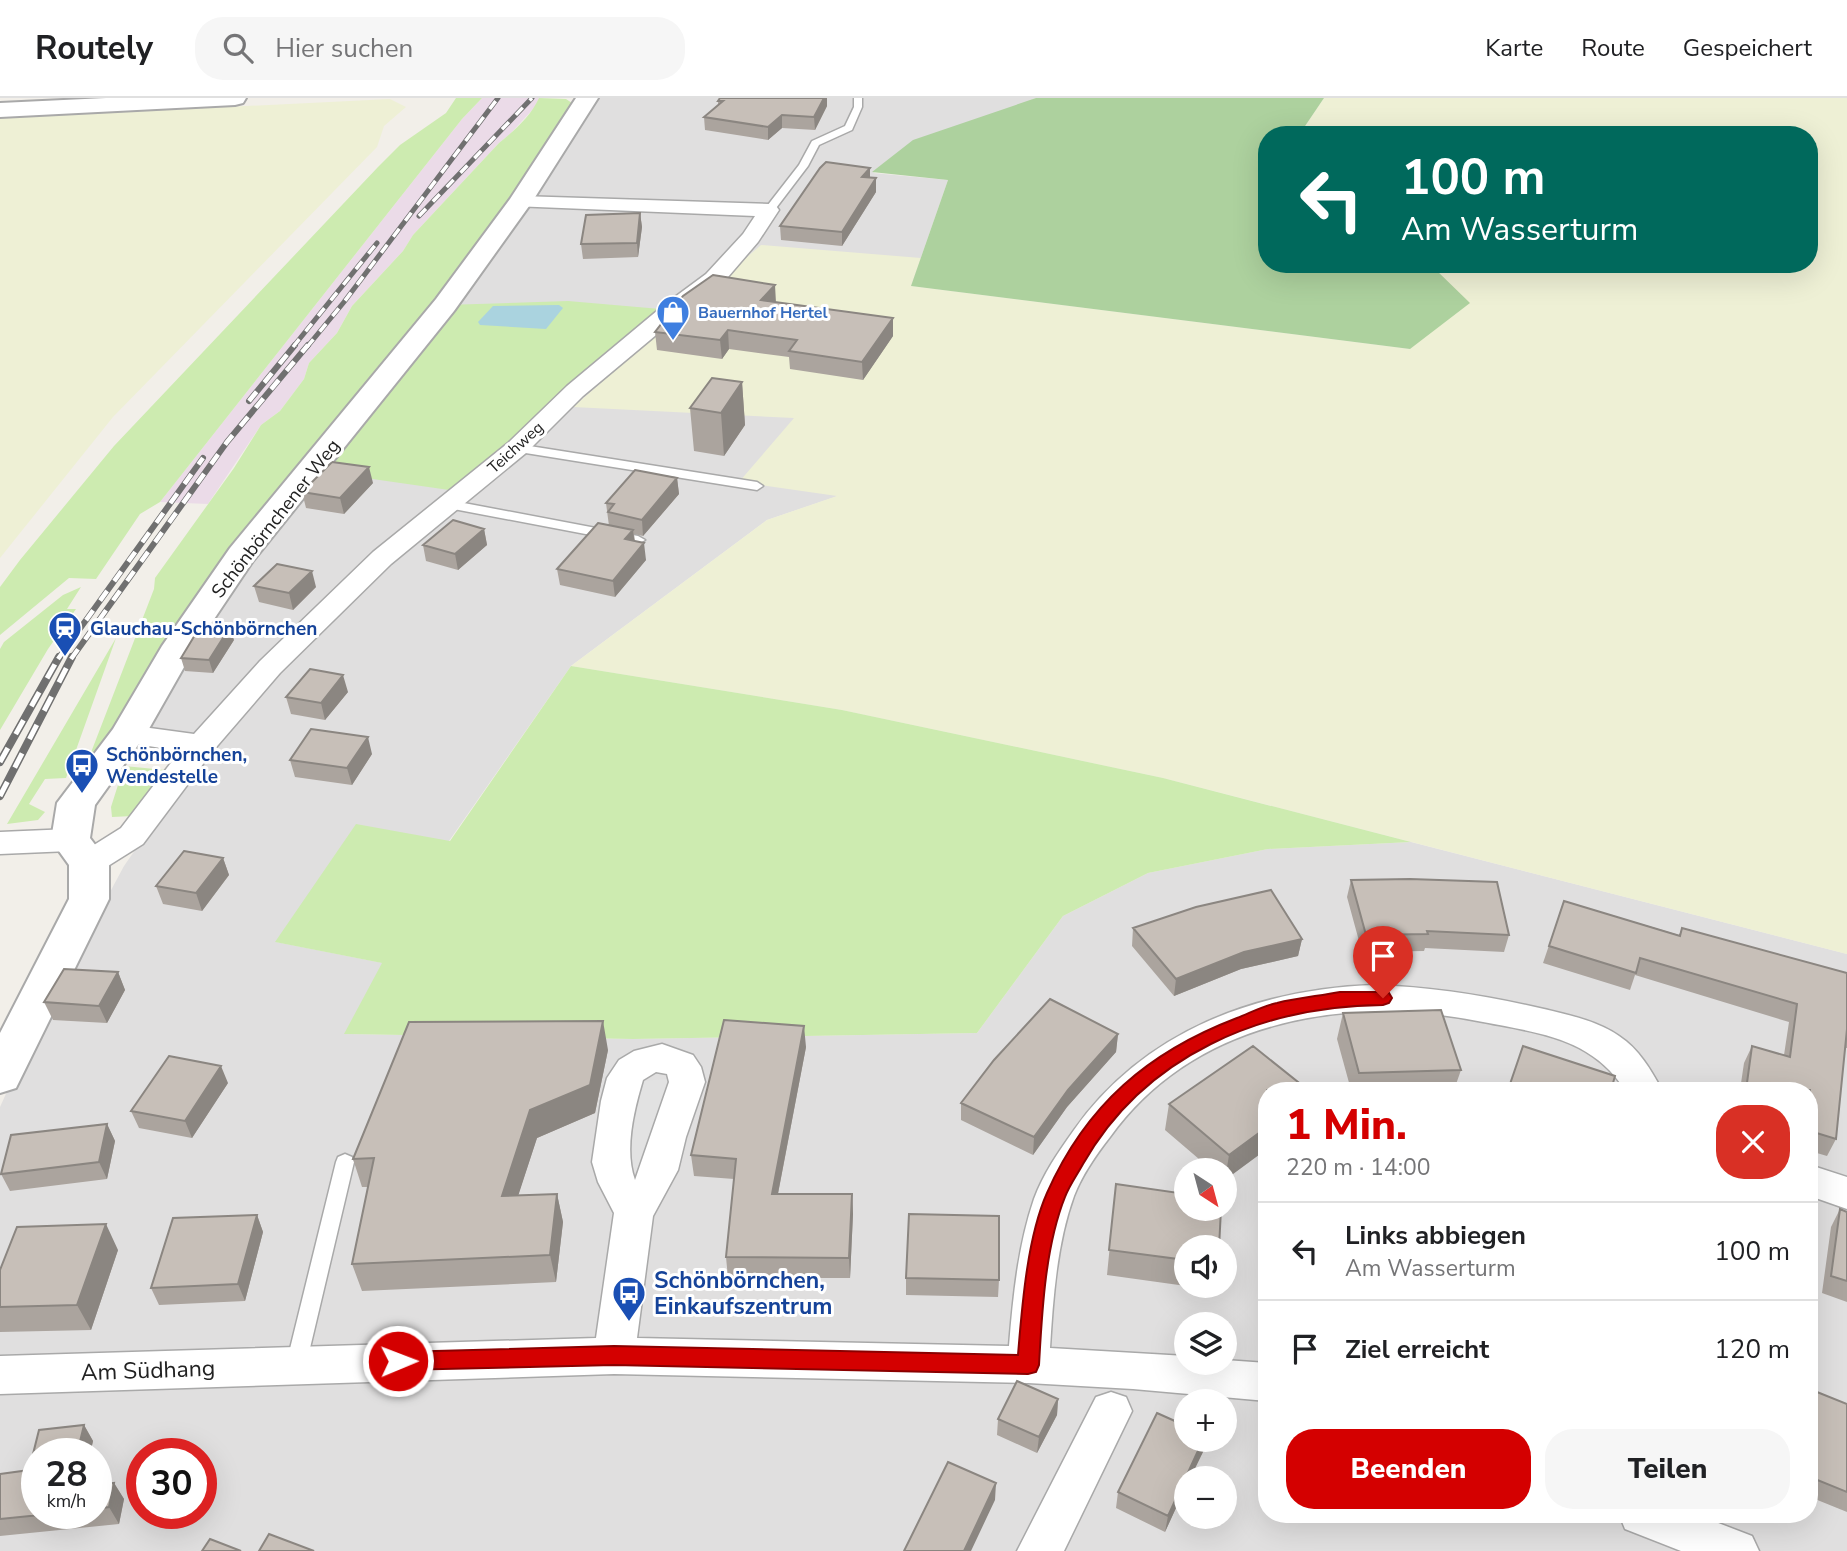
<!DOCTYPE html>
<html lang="de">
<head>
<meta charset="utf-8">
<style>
	body { margin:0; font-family:"Nunito Sans",sans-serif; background:#f6f6f6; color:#202124; height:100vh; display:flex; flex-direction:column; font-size:26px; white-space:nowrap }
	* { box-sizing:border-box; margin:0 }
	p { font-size:23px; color:#757577 }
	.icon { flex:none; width:38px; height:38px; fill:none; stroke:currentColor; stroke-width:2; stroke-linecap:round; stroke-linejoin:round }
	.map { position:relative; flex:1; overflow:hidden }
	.panel { position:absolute; left:1258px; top:984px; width:560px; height:441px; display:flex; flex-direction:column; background:#fff; border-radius:28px; box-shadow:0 7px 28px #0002 }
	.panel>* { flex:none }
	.banner { position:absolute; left:1258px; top:28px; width:560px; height:147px; border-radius:28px; box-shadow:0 7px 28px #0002; background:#00695c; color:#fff; overflow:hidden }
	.needle { width:46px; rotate:144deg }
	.buttons { position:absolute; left:1174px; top:1060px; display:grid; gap:14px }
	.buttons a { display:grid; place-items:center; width:63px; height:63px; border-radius:50%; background:#fff; box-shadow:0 7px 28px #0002; font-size:35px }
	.speed { position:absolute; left:21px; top:1340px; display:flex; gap:14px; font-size:35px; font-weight:700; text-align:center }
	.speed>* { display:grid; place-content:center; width:91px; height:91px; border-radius:50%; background:#fff; box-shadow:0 7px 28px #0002; line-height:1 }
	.speed small { font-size:18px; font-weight:400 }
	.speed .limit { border:10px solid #d22; background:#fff; color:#111 }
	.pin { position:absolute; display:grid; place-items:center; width:60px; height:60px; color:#fff; margin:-72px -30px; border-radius:50% 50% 50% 0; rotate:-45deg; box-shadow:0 0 7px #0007 }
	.pin .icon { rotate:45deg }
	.me { position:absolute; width:77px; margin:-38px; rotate:89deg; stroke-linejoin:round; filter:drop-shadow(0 0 5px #0008) }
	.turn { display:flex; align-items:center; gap:24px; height:147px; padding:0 28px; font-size:32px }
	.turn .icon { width:91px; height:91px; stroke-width:2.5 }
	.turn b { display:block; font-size:49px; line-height:60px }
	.round { display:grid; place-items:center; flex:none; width:74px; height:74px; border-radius:28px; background:#f6f6f6 }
	.head { display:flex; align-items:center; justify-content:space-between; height:119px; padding:0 28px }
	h1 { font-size:42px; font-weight:800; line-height:52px; color:#d40000 }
	.action { display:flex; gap:14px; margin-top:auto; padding:14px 28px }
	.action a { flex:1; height:80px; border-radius:28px; background:#d40000; color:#fff; font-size:28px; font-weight:800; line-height:80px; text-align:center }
	.action a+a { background:#f6f6f6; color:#202124 }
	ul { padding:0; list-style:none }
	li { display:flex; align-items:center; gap:21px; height:98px; padding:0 28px; border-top:2px solid #e0e0e0 }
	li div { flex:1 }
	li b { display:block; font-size:26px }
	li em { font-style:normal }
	header { display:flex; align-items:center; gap:42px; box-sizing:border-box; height:98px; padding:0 35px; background:#fff; border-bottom:2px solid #e0e0e0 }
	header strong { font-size:33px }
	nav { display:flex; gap:38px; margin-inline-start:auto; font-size:24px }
	.search { width:490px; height:63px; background:#f6f6f6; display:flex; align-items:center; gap:18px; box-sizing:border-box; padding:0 24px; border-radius:28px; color:#757577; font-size:26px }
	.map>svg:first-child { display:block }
</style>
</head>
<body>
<header>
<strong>Routely</strong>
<div class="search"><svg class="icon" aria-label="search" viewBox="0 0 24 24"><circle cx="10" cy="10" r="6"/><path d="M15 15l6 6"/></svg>Hier suchen</div>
<nav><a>Karte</a><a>Route</a><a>Gespeichert</a></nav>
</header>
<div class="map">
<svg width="1847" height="1453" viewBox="0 0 1847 1453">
	<rect width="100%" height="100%" fill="#f2efe9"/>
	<path fill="#e0dfdf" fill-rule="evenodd" d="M599 0H1036L873 75 948 82 838 398 767 422 571 568 449 743 276 844 383 865 345 936 633 941 977 935 1063 818 1148 775 1268 751 1411 744 1847 856V1453H0V1009L29 945 124 768 187 677 215 642 137 631 202 528 318 373 364 325ZM1267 992H1810V1416H1267ZM1186 1073H1225V1111H1186ZM1186 1150H1225V1188H1186ZM1186 1227H1225V1265H1186ZM1186 1304H1225V1342H1186ZM37 1356H96V1416H37ZM142 1356H201V1416H142ZM1186 1381H1225V1419H1186Z"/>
	<path fill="#ebdbe8" d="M482 0H539L535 9 510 36 499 45 413 137 403 153 352 208 337 235 309 265 304 281 280 313 261 327 208 406 160 404 462 21Z"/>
	<path fill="#eef0d5" d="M1324 0H1847V856L1163 680 842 612 571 568 767 422 837 398 739 384 794 320 573 309 761 147 921 160 911 188 1410 251 1434 170 1420 166H1810V37H1299Z
		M390 1 406 9 384 28 377 49 113 319 0 460V20Z"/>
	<path fill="#cdebb0" d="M456 0H482L462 21 160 404 140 416 96 481 69 480 0 537V489L20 462 114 348 378 69 400 47 446 15Z
		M539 0 566 1 575 7 535 70 120 634 85 670 154 491 155 480 234 370 261 327 280 313 304 281 309 265 337 235 352 208 403 153 413 137 499 45C514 33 531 18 539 0Z
		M568 203 672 212 463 394 310 372 445 207Z
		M81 489 67 511H76L48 551 0 632V551L4 544 63 497Z
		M116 540 66 680 45 681 29 706 45 714 38 722 7 726Z
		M571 568 842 612 1163 680 1411 744 1268 751 1148 775 1063 818 977 935 633 941 344 936 382 865 275 844 356 726 450 743Z
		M124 668 165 672 133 718 112 719 111 709Z"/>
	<path fill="#add19e" d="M1036 0H1324L1299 37H1267V166H1420L1434 170 1470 205 1410 251 911 188 948 82 872 74 913 42Z"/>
	<path fill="#e2e2e2" d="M668 981 648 1062 637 1078 625 1054 642 983Z"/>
	<path fill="#aad3df" d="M559 207 563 210 546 231 480 227 478 224 493 208Z"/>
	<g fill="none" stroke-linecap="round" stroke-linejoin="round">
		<defs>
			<path id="service" d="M854 0H862V9L852 32 819 47 808 68 773 114H765L764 112 799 67 812 43 845 28 854 9Z
				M517 346 757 384 763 388 757 392 513 353 511 350Z
				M448 402 638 438 645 442 638 446 443 409 442 406Z
				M345 1056 352 1059 354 1064 306 1267 303 1274 296 1276 289 1274 286 1267 336 1064 338 1059Z"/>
			<path id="minor" d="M520 98 769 106 776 108 779 112 758 144 722 186 680 217 583 298 526 355 391 466 280 575 212 654 143 746 100 773 89 776 78 773 73 765 78 757 121 730 180 653 117 643 113 636 117 629 128 627 194 636 260 563 373 454 508 345 567 288 664 207 706 176 743 136 755 118 513 108 510 104 513 100Z
				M70 731 81 734 86 742 81 750 70 753 0 756V734Z
				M1375 887C1433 889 1488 898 1544 911 1569 917 1598 923 1619 938 1639 951 1651 972 1662 992H1625C1592 940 1539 935 1483 924 1348 896 1195 921 1110 1039 1096 1057 1082 1077 1074 1098 1057 1145 1053 1200 1050 1250L1186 1258V1265H1225V1262L1267 1265V1303L1133 1291 1028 1285 614 1276 0 1296V1258L596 1240 614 1115 598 1084 592 1064 601 1003 607 980 619 962 634 953 662 946 693 957 701 969 705 984 686 1039 678 1072 653 1118 637 1240 1009 1248C1013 1199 1018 1148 1034 1101 1043 1076 1059 1053 1074 1032 1144 933 1257 891 1375 887ZM656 974 667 976 669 984 635 1082C624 1052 634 1012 643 982Z
				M1810 1067 1847 1079V1111L1810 1098Z
				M1111 1294 1126 1299 1132 1313 1064 1453H1017L1096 1299Z
				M1619 1416H1695L1752 1438 1759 1453H1681L1625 1431Z"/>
			<path id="tertiary" d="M106 0H246L243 5 235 7 0 19V5Z
				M576 0H598L532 104 454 213 253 463 196 548 146 636 95 707 90 740 109 765V801L16 990 0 995V935L69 801V767L51 742 57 705 113 631 162 548 230 450 436 201 510 101Z"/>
		</defs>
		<use href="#service" stroke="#a9a9a9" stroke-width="3"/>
		<use href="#minor" stroke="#a9a9a9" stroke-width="3"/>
		<use href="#tertiary" stroke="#a9a9a9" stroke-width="4"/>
		<use href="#service" fill="#fff" fill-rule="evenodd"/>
		<use href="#minor" fill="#fff" fill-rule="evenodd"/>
		<use href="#tertiary" fill="#fff" fill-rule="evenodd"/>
		<defs>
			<path id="rail-far2" d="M419 118 532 0
				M293 249 377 145
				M307 249 344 204 498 0"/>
			<path id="rail-far1" d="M249 303 295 247
				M58 561 203 360
				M71 561 227 344 308 247"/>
			<path id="rail" d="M0 664 59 559
				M0 698 72 559"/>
		</defs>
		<use href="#rail-far2" stroke="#707070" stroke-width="5"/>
		<use href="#rail-far1" stroke="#707070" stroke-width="6"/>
		<use href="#rail" stroke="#707070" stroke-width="8"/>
		<use href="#rail-far2" stroke="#fff" stroke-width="3.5" stroke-dasharray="10" stroke-linecap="butt"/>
		<use href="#rail-far1" stroke="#fff" stroke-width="4.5" stroke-dasharray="12" stroke-linecap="butt"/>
		<use href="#rail" stroke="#fff" stroke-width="5" stroke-dasharray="16" stroke-linecap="butt"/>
	</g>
	<path fill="#aba49e" d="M720 0H827V8L815 32 782 30 768 42 705 32 704 19 718 7V3Z
		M870 80H876V94L842 148 781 142 780 128Z
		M640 115 642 129 638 159 583 161 581 146Z
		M776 204 893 238 863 282 790 271 789 259 729 251 722 261 657 252 655 234Z
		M742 284 745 327 724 358 694 353 690 310Z
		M677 380 679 396 643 438 634 436 635 443 646 462 615 499 560 487 557 471 609 428 606 405Z
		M373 385 344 416 306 410 302 394Z
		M484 431 487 447 458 472 426 463 423 447Z
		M254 488 316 489 293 512 259 504Z
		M234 542 213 575 185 573 181 560Z
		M348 594 325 622 291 616 286 599Z
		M372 656 352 687 295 679 290 662Z
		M223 760 229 777 202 813 163 806 156 788Z
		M1351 782 1509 837 1504 854 1425 850 1424 853 1362 854 1347 799Z
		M1564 803 1679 837 1682 830 1847 875V950H1845L1836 1041 1827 1058 1810 1053V992H1740L1744 965 1752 948 1784 957 1789 924 1635 877 1630 892 1543 865Z
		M1133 830 1302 841 1298 858 1241 871 1174 898 1132 848Z
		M118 874 125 892 107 925 53 922 44 904Z
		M1343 915 1461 972 1454 992H1351L1337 941Z
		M1118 936 1116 954 1067 1009 1033 1057 961 1022V1005Z
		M1253 948 1225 1082V1073H1213L1165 1032 1169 1006Z
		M806 949 778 1096H852L853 1116 850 1180H728L726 1159 734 1081 694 1078 691 1057Z
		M608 952 595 1015 537 1040 518 1097 557 1096 563 1124 556 1184 362 1193 352 1166 368 1089H362L353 1061Z
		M228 985 192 1040 139 1030 131 1013Z
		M107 1026 115 1043 107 1081 10 1093 1 1076Z
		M1116 1086 1186 1150V1188L1107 1177Z
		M1840 1111 1847 1114V1204L1822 1195 1831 1129Z
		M257 1117 263 1134 245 1203 159 1207 151 1190Z
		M118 1152 91 1232 0 1234V1172Z
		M906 1180 999 1182 998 1199 906 1197Z
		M1267 1182V1216H1266Z
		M1187 1188H1214L1213 1192Z
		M1817 1294 1847 1306V1414L1810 1399V1307Z
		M1058 1301 1057 1317 1037 1355 997 1337 998 1321Z
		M84 1327 93 1343 90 1356H37V1416H96V1387L114 1385 124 1401 119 1426 0 1438V1376L29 1372 39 1332Z
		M1203 1354 1186 1381V1388L1165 1434 1116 1410 1118 1394Z"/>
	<path fill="#8b8681" d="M824 0H827V8L815 32 814 19Z
		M782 17V30L768 42V29Z
		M870 70V84L862 79Z
		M876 80V94L842 148V134Z
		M640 115 642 129 638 159 637 145Z
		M775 187 776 205 761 202Z
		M893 220V238L863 282 862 264Z
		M728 232 729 251 722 261 720 242Z
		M742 284 745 327 724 358 721 315Z
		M369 369 373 385 344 416 340 400Z
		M677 380 679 396 643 438 642 422Z
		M484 431 487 447 458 472 455 456Z
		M633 432 635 448 625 441Z
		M644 445 646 462 615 499 613 483Z
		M312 473 316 489 293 512 289 495Z
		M230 529 234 542 213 575 209 562Z
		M343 577 348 594 325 622 321 605Z
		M368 639 372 656 352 687 347 670Z
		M223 760 229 777 202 813 196 795Z
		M1302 841 1298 858 1241 871 1174 898 1176 881 1244 854Z
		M118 874 125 892 107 925 99 908Z
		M603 923 608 952 595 1015 537 1040 509 1126 502 1098 530 1012Z
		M804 928 806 949 774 1116 772 1096Z
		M1118 936 1116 954 1067 1009 1033 1057 1034 1039 1068 992Z
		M221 968 228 985 192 1040 185 1023Z
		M107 1026 115 1043 107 1081 99 1064Z
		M1267 1029V1051L1225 1082 1229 1057Z
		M557 1096 563 1124 556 1184 550 1157Z
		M852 1096 853 1116 850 1180 849 1160Z
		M257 1117 263 1134 245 1203 238 1186Z
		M106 1126 118 1152 91 1232 77 1207Z
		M1058 1301 1057 1317 1037 1355 1039 1339Z
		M84 1327 93 1343 90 1356H77Z
		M1203 1342H1205L1203 1354 1190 1381H1186V1388L1165 1434 1168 1418Z
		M114 1385 124 1401 119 1426 109 1409Z
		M996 1385 995 1402 971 1453H964Z"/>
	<path fill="#c7bfb8" stroke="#8b8681" stroke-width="2" d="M720 0H824L814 19 782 17 768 29 704 19 723 3H718Z
		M826 64 870 70 862 79 876 80 842 134 780 128 820 70Z
		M640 115 637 145 581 146 586 117Z
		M713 177 775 187 761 202 893 220 862 264 789 253 797 242 728 232 720 242 655 234 683 198Z
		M712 280 742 284 721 315 690 310Z
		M332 364 369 369 340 400 302 394Z
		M635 372 677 380 642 422 608 414 614 406 606 405Z
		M453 422 484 431 455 456 423 447Z
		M598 425 633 432 625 441 644 445 613 483 557 471Z
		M277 466 312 473 289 495 254 488Z
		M201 527 230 529 209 562 181 560Z
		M310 571 343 577 321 605 286 599Z
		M311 631 368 639 347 670 290 662Z
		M184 753 223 760 196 795 156 788Z
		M1410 781 1497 784 1509 837 1427 833 1428 836 1366 837 1351 782Z
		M1271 792 1302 841 1244 854 1176 881 1133 830 1196 809Z
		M1564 803 1680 838 1682 830 1847 875V931L1836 1041 1810 1033V992H1746L1752 948 1790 959 1797 906 1640 860 1636 875 1549 848Z
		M64 871 118 874 99 908 44 904Z
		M1050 901 1118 936 1068 992 1034 1039 961 1005 994 962Z
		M1441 912 1461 972 1359 975 1343 915Z
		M724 922 804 928 772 1096H852L849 1160 726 1159 736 1061 691 1057Z
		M603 923 590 987 530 1012 502 1098 557 1096 550 1157 352 1166 374 1060 353 1061 409 924Z
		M1253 948 1308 992H1267V1029L1229 1057 1169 1006Z
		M1523 948 1615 978 1611 992H1508Z
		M169 958 221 968 185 1023 131 1013Z
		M107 1026 99 1064 1 1076 11 1037Z
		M1116 1086 1186 1096V1111H1221L1219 1150H1186V1162L1109 1152Z
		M1840 1111 1847 1114V1183L1831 1178Z
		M909 1116 999 1118V1182L906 1180Z
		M257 1117 238 1186 151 1190 173 1120Z
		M106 1126 77 1207 0 1209V1172L17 1129Z
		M1017 1283 1058 1301 1039 1339 998 1321Z
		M1817 1294 1847 1306V1394L1810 1379V1340Z
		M1157 1315 1186 1328V1342H1203L1168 1418 1118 1394Z
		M84 1327 77 1356H37V1416H50L0 1421V1376L29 1372 39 1332Z
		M948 1364 996 1385 964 1453H904Z
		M114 1385 109 1409 96 1411V1387Z
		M269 1436 314 1453H259Z
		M210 1441 241 1453H202Z"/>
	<path fill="#d40000" stroke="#8a0000" stroke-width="2" d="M1340 894H1383L1389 895 1392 900 1389 905 1383 907C1262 908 1145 957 1083 1066 1077 1077 1069 1088 1065 1099 1045 1149 1042 1214 1039 1267L1036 1274 1028 1276 614 1267 398 1272 391 1269 388 1263 391 1256 398 1254 614 1248 1018 1257C1022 1209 1027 1140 1047 1095 1086 1007 1148 954 1237 920 1250 915 1263 908 1277 905 1297 900 1319 898 1340 894Z"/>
	<defs>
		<symbol id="shop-pin" viewBox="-11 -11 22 30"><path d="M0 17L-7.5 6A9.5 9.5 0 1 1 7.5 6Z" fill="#3f7fe0" stroke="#fff"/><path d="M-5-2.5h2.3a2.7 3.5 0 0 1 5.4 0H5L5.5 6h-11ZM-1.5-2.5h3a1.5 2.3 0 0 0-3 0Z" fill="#fff"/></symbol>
		<symbol id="station-pin" viewBox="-11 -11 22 30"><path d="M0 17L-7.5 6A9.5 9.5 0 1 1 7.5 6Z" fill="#1a4fb4" stroke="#fff"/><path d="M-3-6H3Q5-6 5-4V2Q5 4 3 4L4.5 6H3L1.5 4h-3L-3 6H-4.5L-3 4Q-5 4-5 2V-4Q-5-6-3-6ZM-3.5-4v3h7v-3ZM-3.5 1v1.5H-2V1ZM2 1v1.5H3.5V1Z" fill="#fff"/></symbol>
		<symbol id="bus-pin" viewBox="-11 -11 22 30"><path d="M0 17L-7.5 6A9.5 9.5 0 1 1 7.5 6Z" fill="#1a4fb4" stroke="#fff"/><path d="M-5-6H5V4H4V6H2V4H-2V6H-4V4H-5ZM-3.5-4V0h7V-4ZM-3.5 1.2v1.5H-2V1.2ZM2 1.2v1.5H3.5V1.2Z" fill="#fff"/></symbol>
	</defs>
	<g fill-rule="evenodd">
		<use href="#shop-pin" x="654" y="195" width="38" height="52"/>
		<use href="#station-pin" x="46" y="511" width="38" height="52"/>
		<use href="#bus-pin" x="63" y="648" width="38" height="52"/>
		<use href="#bus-pin" x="610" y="1176" width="38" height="52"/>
	</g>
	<g text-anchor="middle" stroke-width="6" stroke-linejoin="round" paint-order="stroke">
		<g font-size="16" font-weight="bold" fill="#366cbe" stroke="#fff" text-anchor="start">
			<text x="698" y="220">Bauernhof Hertel</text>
		</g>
		<g font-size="16" fill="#222" stroke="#fff">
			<text transform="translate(515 349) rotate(-42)" y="6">Teichweg</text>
		</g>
		<g font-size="19" fill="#222" stroke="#fff">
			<text transform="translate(275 420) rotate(-52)" y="7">Schönbörnchener Weg</text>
		</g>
		<g font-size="19" font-weight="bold" fill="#164399" stroke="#fff" text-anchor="start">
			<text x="90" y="537">Glauchau-Schönbörnchen</text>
			<text x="106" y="663">Schönbörnchen,<tspan x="106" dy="22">Wendestelle</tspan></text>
		</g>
		<g font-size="23" font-weight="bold" fill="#164399" stroke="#fff" text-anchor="start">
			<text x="654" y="1190">Schönbörnchen,<tspan x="654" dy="26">Einkaufszentrum</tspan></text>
		</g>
		<g font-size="23" fill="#222" stroke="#fff">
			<text transform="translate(148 1272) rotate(-2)" y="8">Am Südhang</text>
		</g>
	</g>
</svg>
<div class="buttons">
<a><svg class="needle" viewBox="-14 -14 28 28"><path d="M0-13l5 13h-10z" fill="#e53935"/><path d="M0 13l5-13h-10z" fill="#757577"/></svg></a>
<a><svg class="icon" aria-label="sound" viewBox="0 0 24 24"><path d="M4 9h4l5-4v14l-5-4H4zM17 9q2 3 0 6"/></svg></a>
<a><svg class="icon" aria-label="layers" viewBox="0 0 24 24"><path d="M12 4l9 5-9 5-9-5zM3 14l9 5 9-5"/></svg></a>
<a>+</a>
<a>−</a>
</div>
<div class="speed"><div>28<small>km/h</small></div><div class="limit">30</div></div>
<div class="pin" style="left:1383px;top:900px;background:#d93025"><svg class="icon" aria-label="arrive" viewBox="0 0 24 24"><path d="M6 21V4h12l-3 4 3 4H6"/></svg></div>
<svg class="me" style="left:398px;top:1263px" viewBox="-20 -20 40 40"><circle r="17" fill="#d40000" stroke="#fff" stroke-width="3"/><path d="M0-11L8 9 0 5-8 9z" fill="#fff"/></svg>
<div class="banner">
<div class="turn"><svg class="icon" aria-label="left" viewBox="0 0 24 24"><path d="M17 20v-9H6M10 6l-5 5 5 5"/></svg><div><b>100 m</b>Am Wasserturm</div></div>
</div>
<section class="panel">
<div class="head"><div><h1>1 Min.</h1><p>220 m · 14:00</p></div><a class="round" style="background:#d93025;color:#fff"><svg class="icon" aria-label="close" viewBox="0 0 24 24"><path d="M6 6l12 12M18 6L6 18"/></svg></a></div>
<ul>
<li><svg class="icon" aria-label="left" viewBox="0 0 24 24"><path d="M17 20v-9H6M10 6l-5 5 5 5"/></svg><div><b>Links abbiegen</b><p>Am Wasserturm</p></div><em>100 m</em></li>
<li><svg class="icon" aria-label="arrive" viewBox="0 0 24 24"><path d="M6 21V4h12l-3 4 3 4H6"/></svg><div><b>Ziel erreicht</b></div><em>120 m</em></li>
</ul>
<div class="action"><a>Beenden</a><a>Teilen</a></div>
</section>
</div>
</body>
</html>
